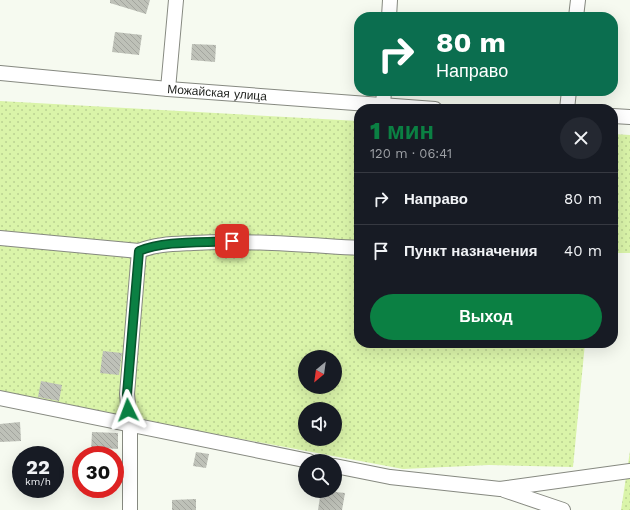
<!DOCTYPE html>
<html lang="ru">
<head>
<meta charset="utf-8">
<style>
	body { margin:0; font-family:"Work Sans",sans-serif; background:#242831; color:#f1f3f6; height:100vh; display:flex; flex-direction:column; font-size:15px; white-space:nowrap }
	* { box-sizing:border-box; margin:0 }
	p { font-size:13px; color:#9ea1a6 }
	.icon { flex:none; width:22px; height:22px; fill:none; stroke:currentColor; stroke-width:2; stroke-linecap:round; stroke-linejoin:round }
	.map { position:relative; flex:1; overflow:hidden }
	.drawer { position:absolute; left:354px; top:104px; width:264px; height:244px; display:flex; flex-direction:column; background:#171b24; border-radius:16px; box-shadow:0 4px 16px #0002 }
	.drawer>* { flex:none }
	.guide { position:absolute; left:354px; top:12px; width:264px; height:84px; border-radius:16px; box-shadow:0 4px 16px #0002; background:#0b6e4f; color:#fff; overflow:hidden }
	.needle { width:26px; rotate:209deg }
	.tools { position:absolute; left:298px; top:350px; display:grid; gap:8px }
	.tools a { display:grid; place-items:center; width:44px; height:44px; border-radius:50%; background:#171b24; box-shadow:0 4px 16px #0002; font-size:20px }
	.speed { position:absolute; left:12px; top:446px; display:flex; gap:8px; font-size:20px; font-weight:700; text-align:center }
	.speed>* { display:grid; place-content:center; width:52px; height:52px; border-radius:50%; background:#171b24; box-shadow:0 4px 16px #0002; line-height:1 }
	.speed small { font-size:10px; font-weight:400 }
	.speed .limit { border:6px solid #d22; background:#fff; color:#111 }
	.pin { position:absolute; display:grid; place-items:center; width:34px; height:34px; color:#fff; margin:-17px; border-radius:8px; box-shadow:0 2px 6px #0006 }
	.me { position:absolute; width:44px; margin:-22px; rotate:357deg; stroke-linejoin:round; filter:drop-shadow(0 0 3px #0008) }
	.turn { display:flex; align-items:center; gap:14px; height:84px; padding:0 16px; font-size:18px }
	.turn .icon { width:52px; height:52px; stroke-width:2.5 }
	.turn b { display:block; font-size:28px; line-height:34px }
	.round { display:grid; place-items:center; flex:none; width:42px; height:42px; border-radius:21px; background:#242831 }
	.overview { display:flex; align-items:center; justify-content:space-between; height:68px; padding:0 16px }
	h1 { font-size:24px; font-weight:800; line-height:30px; color:#0b8043 }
	.cta { display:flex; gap:8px; margin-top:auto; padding:8px 16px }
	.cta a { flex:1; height:46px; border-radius:24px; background:#0b8043; color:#fff; font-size:16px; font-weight:800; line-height:46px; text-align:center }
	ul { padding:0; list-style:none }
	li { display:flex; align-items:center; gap:12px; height:52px; padding:0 16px; border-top:1px solid #363941 }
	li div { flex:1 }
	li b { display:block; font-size:15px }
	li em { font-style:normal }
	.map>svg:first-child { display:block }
</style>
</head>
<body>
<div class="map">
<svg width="630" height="510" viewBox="0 0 630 510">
	<defs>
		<pattern id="garden-dots" width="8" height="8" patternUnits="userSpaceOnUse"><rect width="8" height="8" fill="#daf4a9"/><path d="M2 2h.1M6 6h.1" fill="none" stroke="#bad191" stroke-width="1.8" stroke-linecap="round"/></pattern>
		<pattern id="building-back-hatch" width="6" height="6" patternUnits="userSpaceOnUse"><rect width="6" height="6" fill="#bec1b8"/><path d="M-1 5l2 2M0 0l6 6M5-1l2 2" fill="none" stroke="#a3a59e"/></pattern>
	</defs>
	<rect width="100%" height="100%" fill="#f6faf0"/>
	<path fill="url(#garden-dots)" fill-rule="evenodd" d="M0 101 359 121V343H585L573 467 489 465 403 469 209 433 0 398ZM305 357H335V387H305ZM305 409H335V439H305Z
		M613 134 630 135V253H613Z
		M630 451V510H621Z"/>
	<path fill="url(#building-back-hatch)" d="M110 0H150L146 14 110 3Z
		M115 32 142 35 139 55 112 52Z
		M192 44 216 45 215 62 191 60Z
		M103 351 122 353 119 375 100 373Z
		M41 381 62 385 59 401 38 397Z
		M20 422 21 441 0 442V424Z
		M92 432 118 433V449L103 448 102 452H91Z
		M196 452 209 454 206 468 193 466Z
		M326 491 345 493 342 510H318L320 497 325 498Z
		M196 499V510H172V500Z"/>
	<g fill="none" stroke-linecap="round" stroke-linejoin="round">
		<defs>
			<g id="street">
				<path d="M389 17 390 0"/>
				<path d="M576 17 578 0"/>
				<path id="s1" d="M0 73 168 89 435 109"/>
				<path d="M168 89 176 0"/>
				<path d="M383 105 384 91"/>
				<path d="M567 109 569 91"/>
				<path d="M613 116 630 117"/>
				<path d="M0 238 139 251C156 244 175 244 193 243 249 240 304 245 359 248"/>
				<path d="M0 398 309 461"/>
				<path d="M335 466 390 477 500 489 630 471"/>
				<path d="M504 490 563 510"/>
				<path d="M130 510V425L127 394 139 251"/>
			</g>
		</defs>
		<use href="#street" stroke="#868980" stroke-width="16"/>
		<use href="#street" stroke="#fff" stroke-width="14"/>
	</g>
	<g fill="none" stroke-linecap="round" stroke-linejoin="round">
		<defs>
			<path id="route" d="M128 410 127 394 139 251C165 240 204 243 232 241"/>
		</defs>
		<use href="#route" stroke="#07532c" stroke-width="10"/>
		<use href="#route" stroke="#0b8043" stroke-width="7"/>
	</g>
	<g text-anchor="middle" stroke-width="3" stroke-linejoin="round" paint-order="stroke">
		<g font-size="12" fill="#1b1d19" stroke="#fff">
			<text dy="4" stroke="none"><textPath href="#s1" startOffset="218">Можайская улица</textPath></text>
		</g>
	</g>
</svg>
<div class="tools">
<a><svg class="needle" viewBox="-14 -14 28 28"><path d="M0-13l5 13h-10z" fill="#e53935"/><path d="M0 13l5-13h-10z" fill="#9ea1a6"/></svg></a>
<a><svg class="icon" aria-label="sound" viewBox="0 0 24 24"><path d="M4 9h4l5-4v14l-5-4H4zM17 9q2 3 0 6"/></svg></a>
<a><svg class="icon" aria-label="search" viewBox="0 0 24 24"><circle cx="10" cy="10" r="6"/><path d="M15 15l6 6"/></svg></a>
</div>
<div class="speed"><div>22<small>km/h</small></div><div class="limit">30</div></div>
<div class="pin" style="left:232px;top:241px;background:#d93025"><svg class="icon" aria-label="arrive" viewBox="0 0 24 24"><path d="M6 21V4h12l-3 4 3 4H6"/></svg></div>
<svg class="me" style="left:128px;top:410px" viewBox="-20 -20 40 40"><path d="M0-17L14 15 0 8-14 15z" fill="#0b8043" stroke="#fff" stroke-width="4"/></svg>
<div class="guide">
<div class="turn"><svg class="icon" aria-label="right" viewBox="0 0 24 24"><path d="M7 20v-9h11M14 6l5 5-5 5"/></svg><div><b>80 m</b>Направо</div></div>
</div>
<section class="drawer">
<div class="overview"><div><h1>1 мин</h1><p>120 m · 06:41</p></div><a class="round"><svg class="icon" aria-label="close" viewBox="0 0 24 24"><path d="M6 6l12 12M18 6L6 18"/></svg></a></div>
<ul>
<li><svg class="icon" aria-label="right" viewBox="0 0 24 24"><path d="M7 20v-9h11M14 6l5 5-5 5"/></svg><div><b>Направо</b></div><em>80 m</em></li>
<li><svg class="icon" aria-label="arrive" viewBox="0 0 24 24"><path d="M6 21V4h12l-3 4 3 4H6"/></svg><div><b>Пункт назначения</b></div><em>40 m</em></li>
</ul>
<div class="cta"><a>Выход</a></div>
</section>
</div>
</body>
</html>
